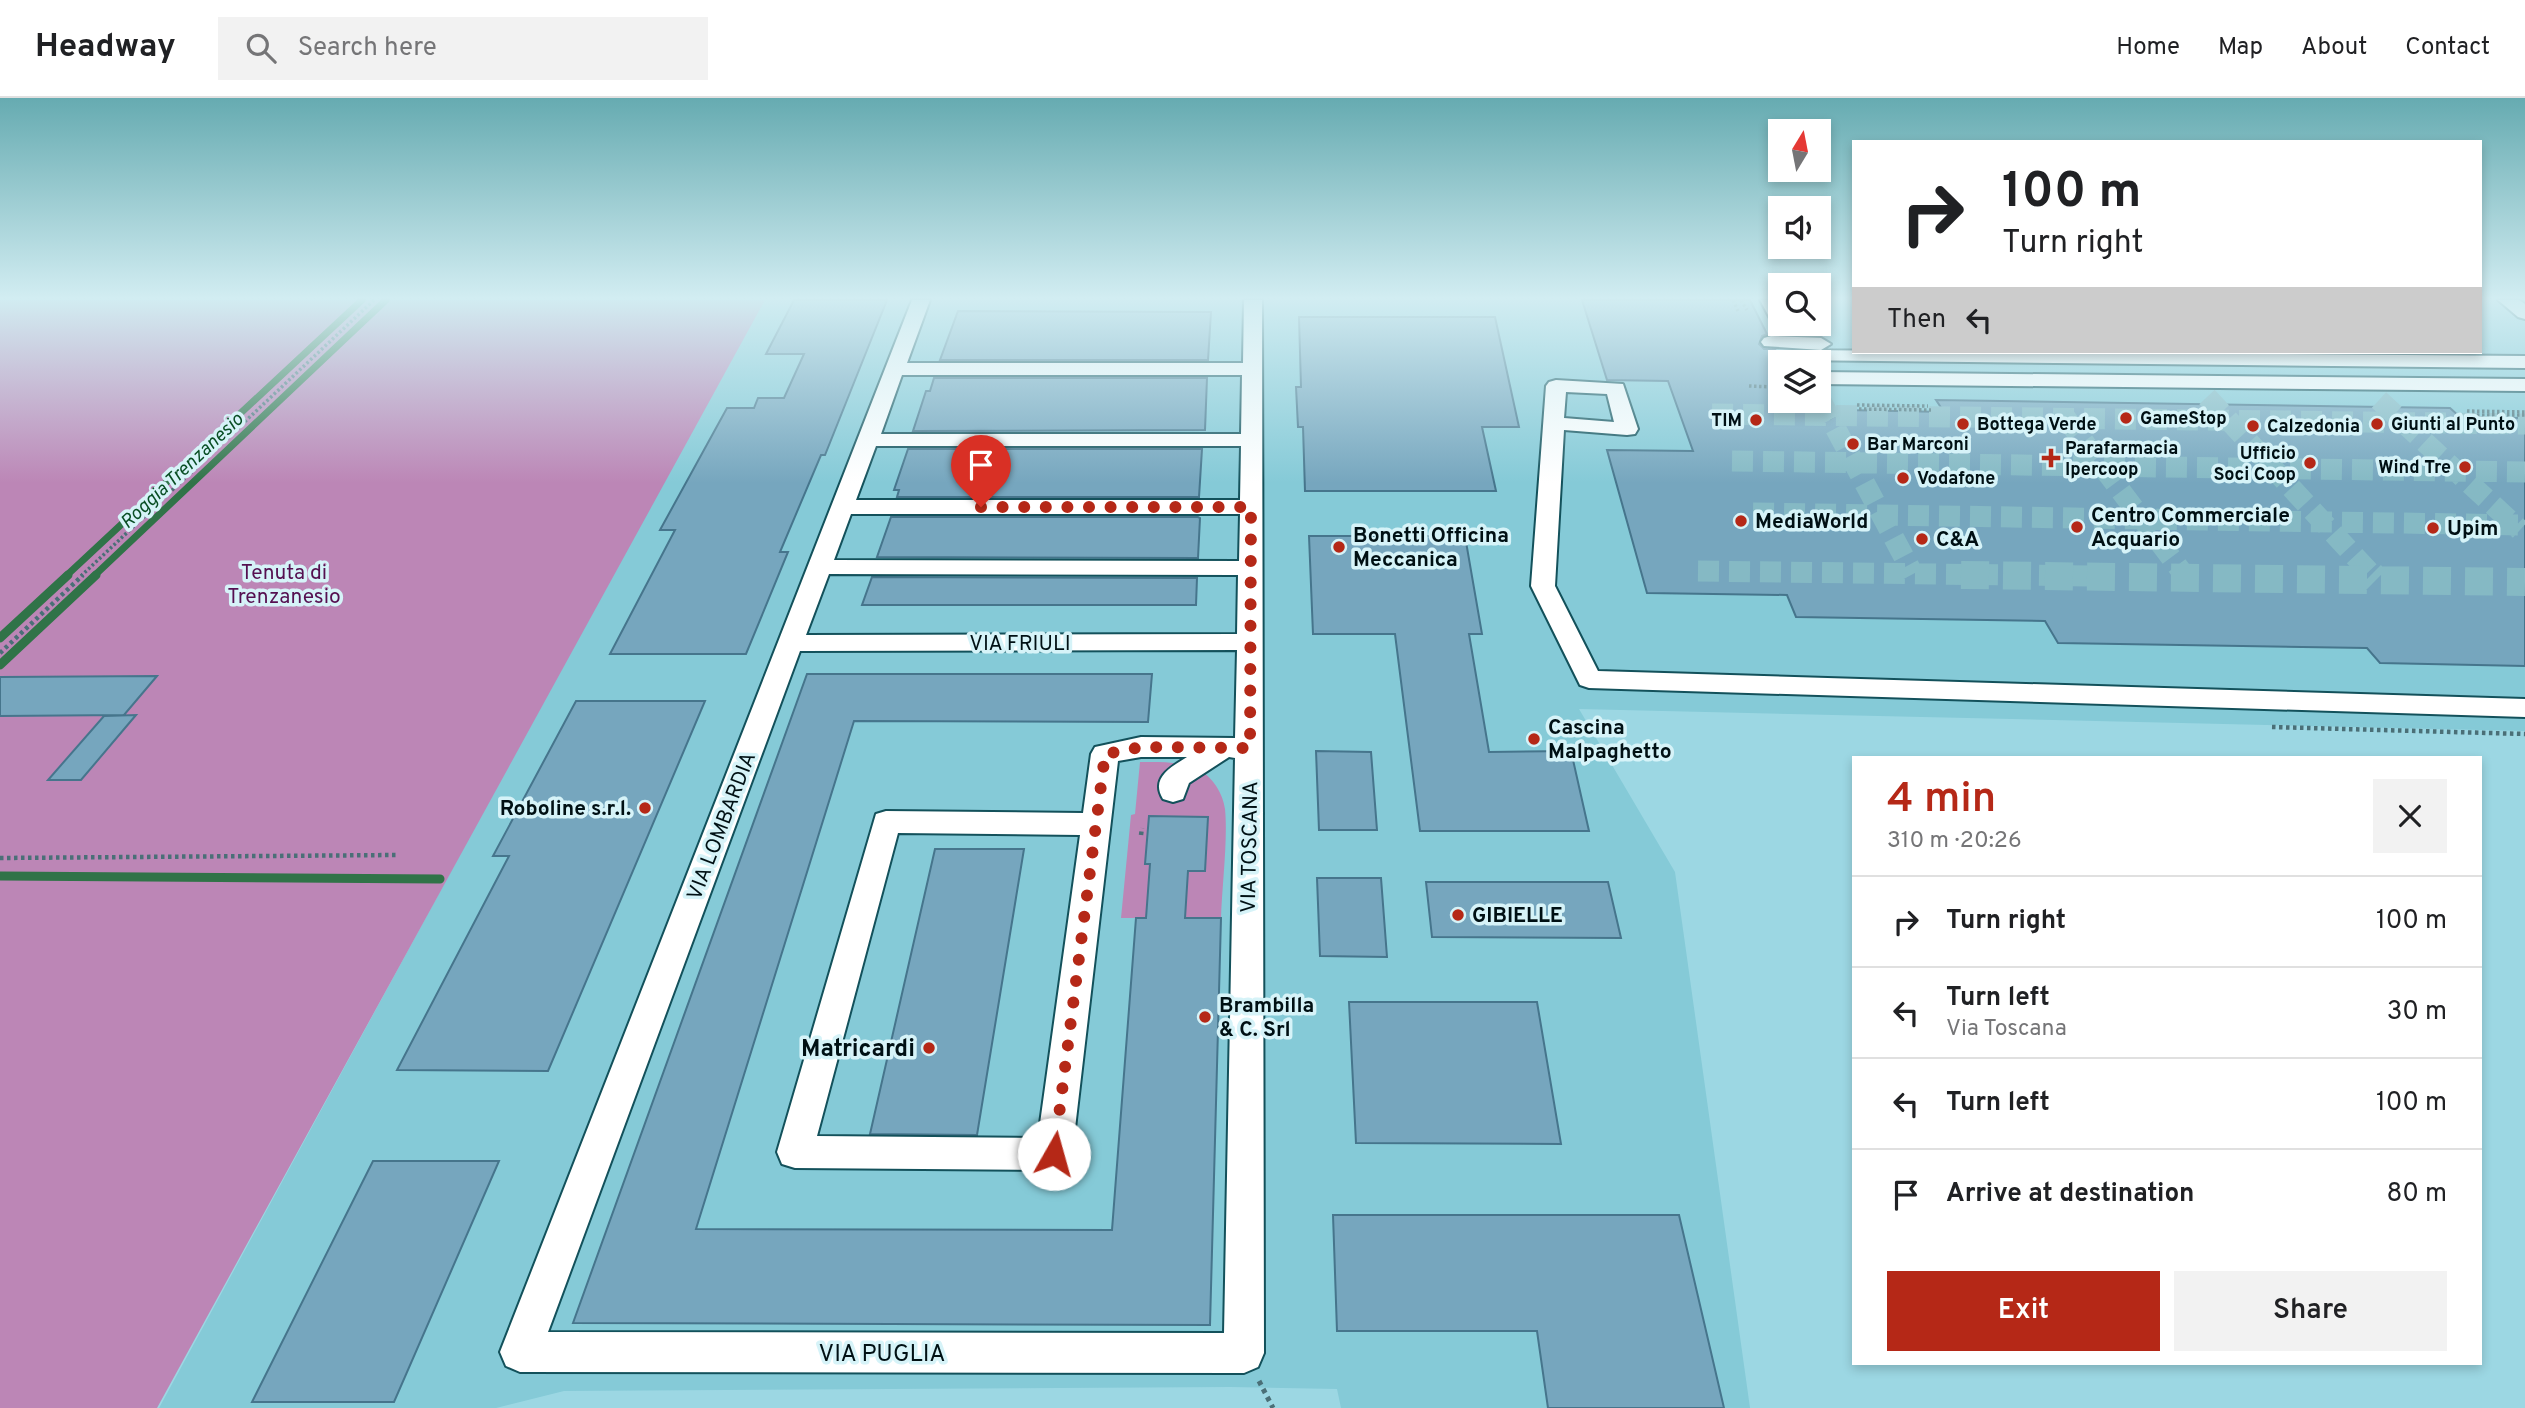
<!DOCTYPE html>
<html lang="en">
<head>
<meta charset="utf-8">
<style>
	body { margin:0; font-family:Overpass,sans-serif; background:#f2f2f2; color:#202124; height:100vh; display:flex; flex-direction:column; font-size:26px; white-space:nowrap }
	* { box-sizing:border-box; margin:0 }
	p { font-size:23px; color:#757577 }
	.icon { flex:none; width:38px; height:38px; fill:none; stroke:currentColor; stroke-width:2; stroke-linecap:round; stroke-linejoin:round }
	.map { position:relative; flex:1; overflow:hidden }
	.panel { position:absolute; left:1852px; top:658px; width:630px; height:609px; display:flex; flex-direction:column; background:#fff; border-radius:0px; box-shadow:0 4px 10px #0003 }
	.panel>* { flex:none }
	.banner { position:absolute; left:1852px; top:42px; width:630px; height:214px; border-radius:0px; box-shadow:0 4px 10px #0003; background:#fff; color:#202124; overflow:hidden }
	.needle { width:46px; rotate:10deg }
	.tools { position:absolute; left:1768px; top:21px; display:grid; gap:14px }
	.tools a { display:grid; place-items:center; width:63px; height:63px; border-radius:0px; background:#fff; box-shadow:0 4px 10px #0003; font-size:35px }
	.pin { position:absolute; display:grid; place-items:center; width:60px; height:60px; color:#fff; margin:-72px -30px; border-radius:50% 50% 50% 0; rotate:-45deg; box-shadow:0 0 7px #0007 }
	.pin .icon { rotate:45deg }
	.me { position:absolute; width:77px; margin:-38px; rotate:7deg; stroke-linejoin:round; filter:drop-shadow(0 0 5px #0008) }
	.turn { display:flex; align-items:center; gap:24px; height:147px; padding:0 35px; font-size:32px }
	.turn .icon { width:91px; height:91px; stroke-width:2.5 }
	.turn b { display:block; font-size:49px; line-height:60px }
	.then { display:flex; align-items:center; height:66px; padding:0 35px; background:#0003; gap:14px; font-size:26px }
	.round { display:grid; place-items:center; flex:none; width:74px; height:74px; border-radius:0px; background:#f2f2f2 }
	.head { display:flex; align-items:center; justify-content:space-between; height:119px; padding:0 35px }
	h1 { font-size:42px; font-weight:600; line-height:52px; color:#b52817 }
	.cta { display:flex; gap:14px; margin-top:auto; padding:14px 35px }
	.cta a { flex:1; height:80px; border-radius:0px; background:#b52817; color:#fff; font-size:28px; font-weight:600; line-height:80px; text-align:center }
	.cta a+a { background:#f2f2f2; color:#202124 }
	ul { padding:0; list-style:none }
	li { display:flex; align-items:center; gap:21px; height:91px; padding:0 35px; border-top:2px solid #e0e0e0 }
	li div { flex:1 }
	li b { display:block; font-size:26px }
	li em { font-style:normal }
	header { display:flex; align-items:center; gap:42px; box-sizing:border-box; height:98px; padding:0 35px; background:#fff; border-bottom:2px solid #e0e0e0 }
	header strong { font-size:33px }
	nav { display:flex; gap:38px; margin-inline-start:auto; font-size:24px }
	.search { width:490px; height:63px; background:#f2f2f2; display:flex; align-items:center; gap:18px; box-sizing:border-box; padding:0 24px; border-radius:0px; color:#757577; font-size:26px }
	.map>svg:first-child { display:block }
</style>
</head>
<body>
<header>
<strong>Headway</strong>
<div class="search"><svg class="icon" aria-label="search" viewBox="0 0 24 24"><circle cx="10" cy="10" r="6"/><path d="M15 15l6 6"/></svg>Search here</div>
<nav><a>Home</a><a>Map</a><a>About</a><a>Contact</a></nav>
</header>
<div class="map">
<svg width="2525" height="1310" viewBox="0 0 2525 1310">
	<rect width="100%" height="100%" fill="#9cd7e3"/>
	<path fill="#85cad7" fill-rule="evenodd" d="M763 202H1780V226H1818V202H1853V254H2480V202H2525V633L1579 611 1675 774 1750 1310H1341L1337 1291 1230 1289 564 1293 496 1310H159L454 768 602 479ZM1780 264H1818V303H1780Z"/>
	<path fill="#bc86b6" d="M0 202H765L157 1310H0Z
		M1140 664C1160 664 1180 663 1199 672 1213 679 1223 696 1225 711 1228 741 1222 788 1221 820H1121L1131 717 1135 716Z"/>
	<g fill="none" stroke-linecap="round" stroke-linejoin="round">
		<path stroke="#307348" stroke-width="7" d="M66 478 362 202
			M94 478 386 202"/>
		<path stroke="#307348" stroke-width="9" d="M0 540 68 477
			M0 567 96 477
			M0 778 440 781"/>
	</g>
	<path fill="#76a6be" stroke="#46758c" stroke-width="2" d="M794 202H887L825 357H821L780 454H788L746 556H610L675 432H660L727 310H754L758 300H784L804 256H766Z
		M1582 202H1750L1767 236 1762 238 1759 246 1764 251H1775L1781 264 1780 303H1799L1802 309 1830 321 1845 312 1944 314 1936 302 2450 310 2460 319 2525 320V568L2380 565 2367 550 2058 545 2045 523 1796 519 1787 497 1647 495 1607 352 1693 353 1668 283 1607 282Z
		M958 213 1211 214 1208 262H940Z
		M1299 219H1495L1519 329H1482L1496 393H1305L1303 329H1298L1296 289H1301Z
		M934 280H1207L1205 332 913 333 926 293H930Z
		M908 351H1202L1199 399H897L899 392H894Z
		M891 419H1198L1200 420 1198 460 877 459Z
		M1309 438H1465L1482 536H1469L1489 654 1571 653 1589 733H1420L1395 536H1313Z
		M872 479 1196 480H1197L1196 507H862Z
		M807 576H1152L1148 624 854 623 696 1131 1112 1132 1136 820H1146L1150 766H1145L1149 718 1208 719 1205 773H1188L1185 820H1221L1210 1227 573 1225Z
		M157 578 124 617 0 618V579Z
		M576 603H705L548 973 397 972 509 758H493Z
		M136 617 81 682H48L104 618Z
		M1316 653 1371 654 1377 732H1319Z
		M935 751H1024L977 1037 870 1036Z
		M1317 780H1381L1387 859 1320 858Z
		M1426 784H1608L1621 840 1432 839Z
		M1349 904H1537L1561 1046 1356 1045Z
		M373 1063H499L394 1304H252Z
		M1333 1117H1679L1724 1310H1548L1537 1233H1337Z"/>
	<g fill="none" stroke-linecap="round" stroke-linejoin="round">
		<path stroke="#85b9c4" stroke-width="21" stroke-dasharray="21 10" stroke-linecap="butt" d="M2207 299 2373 478
			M2379 302 2520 432
			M1821 303 1913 476
			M1712 316 2525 326
			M2065 319 2185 478
			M1732 363 2525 374
			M1753 415 2525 427
			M1698 473 2093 478"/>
		<path stroke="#85b9c4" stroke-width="28" stroke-dasharray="28 14" stroke-linecap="butt" d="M1961 477 2525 484
			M2184 477 2186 479
			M2371 477 2376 482"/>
		<defs>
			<path id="minor" d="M912 202H930L907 265H1243L1244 202H1262L1264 1255 1258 1269 1244 1275 520 1274 506 1268 500 1254ZM902 277H1242L1241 336H881ZM876 348H1241L1240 402H856ZM851 416H1240L1239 463 834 462ZM829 476 1238 477 1237 536 806 537ZM1237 552 1235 640 1141 639 1095 649 1091 656 1083 715 886 713 876 716 777 1054 782 1066 795 1070 1054 1072 1067 1068 1072 1056 1118 663 1141 659H1187C1171 669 1150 680 1163 701L1173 704 1183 701 1189 685 1229 659 1235 660 1224 1235 548 1234 800 553ZM898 735 1080 737 1038 1040 817 1038Z
				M1760 202H1778L1780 226H1787H1773Z
				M2498 202H2519L2525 206V221L2518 219Z
				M1771 238 1821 240 1831 246 1821 252 1764 248 1761 244 1764 240Z
				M1798 252 2525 258V270L1791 262 1788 258 1791 254Z
				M1818 274 2525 281V293L1818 286Z
				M1556 282 1623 286 1638 331 1635 336 1627 337 1564 332 1555 488 1598 573 2525 601V619L1589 590 1580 587 1531 488 1546 288 1549 284ZM1566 294 1607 296 1614 324 1564 320Z"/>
		</defs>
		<use href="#minor" stroke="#13515b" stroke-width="4"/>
		<path stroke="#4a6f77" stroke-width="3.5" stroke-dasharray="2.5 2.5" stroke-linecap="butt" d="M1733 202 1738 213
			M1741 202 1747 212
			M1749 288 1774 289
			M1857 307 1928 308
			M1859 311 1931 312
			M2467 313 2525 314
			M2472 317H2525
			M81 478 374 202"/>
		<path stroke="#4a6f77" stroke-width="4.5" stroke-dasharray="3.5 3.5" stroke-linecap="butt" d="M0 555 83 477
			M2272 629 2525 636
			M1141 737 1142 730
			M0 760 397 757"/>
		<path stroke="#4a6f77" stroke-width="5" stroke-dasharray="4.5 4.5" stroke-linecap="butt" d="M1259 1283 1273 1310"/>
		<use href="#minor" fill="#fff" fill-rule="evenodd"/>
	</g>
	<linearGradient id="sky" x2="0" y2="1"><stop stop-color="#66abb1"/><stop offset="0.52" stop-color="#d2edf2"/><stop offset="1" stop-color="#d2edf2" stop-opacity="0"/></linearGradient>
	<rect width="2525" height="385" fill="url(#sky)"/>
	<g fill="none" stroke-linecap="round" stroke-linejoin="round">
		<path stroke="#b52817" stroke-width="12" stroke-dasharray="0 21.6" d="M981 409H1251L1250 650 1142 649 1105 656 1054 1056"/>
	</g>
	<g fill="#b52817" stroke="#d6f3f8" stroke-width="2.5">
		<circle cx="2126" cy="320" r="7"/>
		<circle cx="1756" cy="322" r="7"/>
		<circle cx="1963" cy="326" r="7"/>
		<circle cx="2377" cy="326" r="7"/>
		<circle cx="2253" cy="328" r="7"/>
		<circle cx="1853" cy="346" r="7"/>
		<path d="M2047.5 349.5h7v7h7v7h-7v7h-7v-7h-7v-7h7z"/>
		<circle cx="2310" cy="365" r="7"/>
		<circle cx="2465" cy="369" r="7"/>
		<circle cx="1903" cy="380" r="7"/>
		<circle cx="1741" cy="423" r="7"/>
		<circle cx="2077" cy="429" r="7"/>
		<circle cx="2433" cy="430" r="7"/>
		<circle cx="1922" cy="441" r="7"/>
		<circle cx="1339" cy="449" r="7"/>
		<circle cx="1534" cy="641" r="7"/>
		<circle cx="645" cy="710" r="7"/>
		<circle cx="1458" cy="817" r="7"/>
		<circle cx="1205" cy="919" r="7"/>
		<circle cx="929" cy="950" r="7"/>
	</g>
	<g text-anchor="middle" stroke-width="7" stroke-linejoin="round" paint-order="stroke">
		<g font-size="18" font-weight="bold" fill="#001014" stroke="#d6f3f8" text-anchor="start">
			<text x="2140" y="326">GameStop</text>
			<text x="1742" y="328" text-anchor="end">TIM</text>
			<text x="1977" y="332">Bottega Verde</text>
			<text x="2391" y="332">Giunti al Punto</text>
			<text x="2267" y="334">Calzedonia</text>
			<text x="1867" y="352">Bar Marconi</text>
			<text x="2065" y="356">Parafarmacia<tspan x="2065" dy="21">Ipercoop</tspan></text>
			<text x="2296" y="361" text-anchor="end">Ufficio<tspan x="2296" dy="21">Soci Coop</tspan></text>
			<text x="2451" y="375" text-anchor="end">Wind Tre</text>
			<text x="1917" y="386">Vodafone</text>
		</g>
		<g font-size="19" font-style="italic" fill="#094e24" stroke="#d6f3f8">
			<text transform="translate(181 372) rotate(-43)" y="7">Roggia Trenzanesio</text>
		</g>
		<g font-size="21" font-weight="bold" fill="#001014" stroke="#d6f3f8" text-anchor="start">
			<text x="2091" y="424">Centro Commerciale<tspan x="2091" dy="24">Acquario</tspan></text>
			<text x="1755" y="430">MediaWorld</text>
			<text x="2447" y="437">Upim</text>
			<text x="1353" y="444">Bonetti Officina<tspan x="1353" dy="24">Meccanica</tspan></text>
			<text x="1936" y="448">C&amp;A</text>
			<text x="1548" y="636">Cascina<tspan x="1548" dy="24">Malpaghetto</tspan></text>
			<text x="631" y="717" text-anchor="end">Roboline s.r.l.</text>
			<text x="1472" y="824">GIBIELLE</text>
			<text x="1219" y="914">Brambilla<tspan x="1219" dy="24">&amp; C. Srl</tspan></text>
		</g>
		<g font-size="21" fill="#551051" stroke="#d6f3f8">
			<text x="284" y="481">Tenuta di<tspan x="284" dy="24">Trenzanesio</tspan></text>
		</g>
		<g font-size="21" fill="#001014" stroke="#d6f3f8">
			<text x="1020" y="552">VIA FRIULI</text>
			<text transform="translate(721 728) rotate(-69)" y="7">VIA LOMBARDIA</text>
			<text transform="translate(1249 749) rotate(-89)" y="7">VIA TOSCANA</text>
		</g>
		<g font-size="24" font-weight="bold" fill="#001014" stroke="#d6f3f8" text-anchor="end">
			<text x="915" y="958">Matricardi</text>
		</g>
		<g font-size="24" fill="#001014" stroke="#d6f3f8">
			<text x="882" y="1263">VIA PUGLIA</text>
		</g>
	</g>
</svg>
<div class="tools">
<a><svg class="needle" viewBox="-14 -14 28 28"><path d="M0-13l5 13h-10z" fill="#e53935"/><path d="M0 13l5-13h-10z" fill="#757577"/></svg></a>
<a><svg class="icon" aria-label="sound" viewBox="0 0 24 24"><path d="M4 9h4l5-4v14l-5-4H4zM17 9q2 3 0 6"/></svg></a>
<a><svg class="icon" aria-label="search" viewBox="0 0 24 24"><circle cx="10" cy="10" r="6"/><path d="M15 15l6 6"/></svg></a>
<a><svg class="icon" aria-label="layers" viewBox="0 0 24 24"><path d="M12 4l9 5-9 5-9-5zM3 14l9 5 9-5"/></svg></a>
</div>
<div class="pin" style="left:981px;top:409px;background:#d93025"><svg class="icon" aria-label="arrive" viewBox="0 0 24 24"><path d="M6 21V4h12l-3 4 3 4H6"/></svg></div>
<svg class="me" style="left:1054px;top:1056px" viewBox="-20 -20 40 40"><circle r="19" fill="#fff"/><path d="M0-13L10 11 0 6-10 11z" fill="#b52817"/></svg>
<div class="banner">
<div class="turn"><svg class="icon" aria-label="right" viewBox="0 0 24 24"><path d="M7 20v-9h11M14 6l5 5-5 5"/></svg><div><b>100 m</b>Turn right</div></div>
<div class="then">Then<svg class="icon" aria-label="left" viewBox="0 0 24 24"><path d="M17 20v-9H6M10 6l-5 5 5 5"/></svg></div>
</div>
<section class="panel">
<div class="head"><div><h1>4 min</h1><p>310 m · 20:26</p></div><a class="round"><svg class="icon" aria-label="close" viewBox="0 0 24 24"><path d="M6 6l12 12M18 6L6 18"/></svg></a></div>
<ul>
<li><svg class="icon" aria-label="right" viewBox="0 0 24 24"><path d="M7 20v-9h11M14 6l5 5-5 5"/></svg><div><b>Turn right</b></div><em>100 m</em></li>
<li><svg class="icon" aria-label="left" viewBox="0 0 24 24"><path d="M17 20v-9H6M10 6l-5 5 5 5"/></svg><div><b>Turn left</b><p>Via Toscana</p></div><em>30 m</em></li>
<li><svg class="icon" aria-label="left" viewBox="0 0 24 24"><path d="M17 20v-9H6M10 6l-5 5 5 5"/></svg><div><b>Turn left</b></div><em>100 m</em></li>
<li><svg class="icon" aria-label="arrive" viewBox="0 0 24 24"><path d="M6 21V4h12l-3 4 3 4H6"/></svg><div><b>Arrive at destination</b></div><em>80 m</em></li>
</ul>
<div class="cta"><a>Exit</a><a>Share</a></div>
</section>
</div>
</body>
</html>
